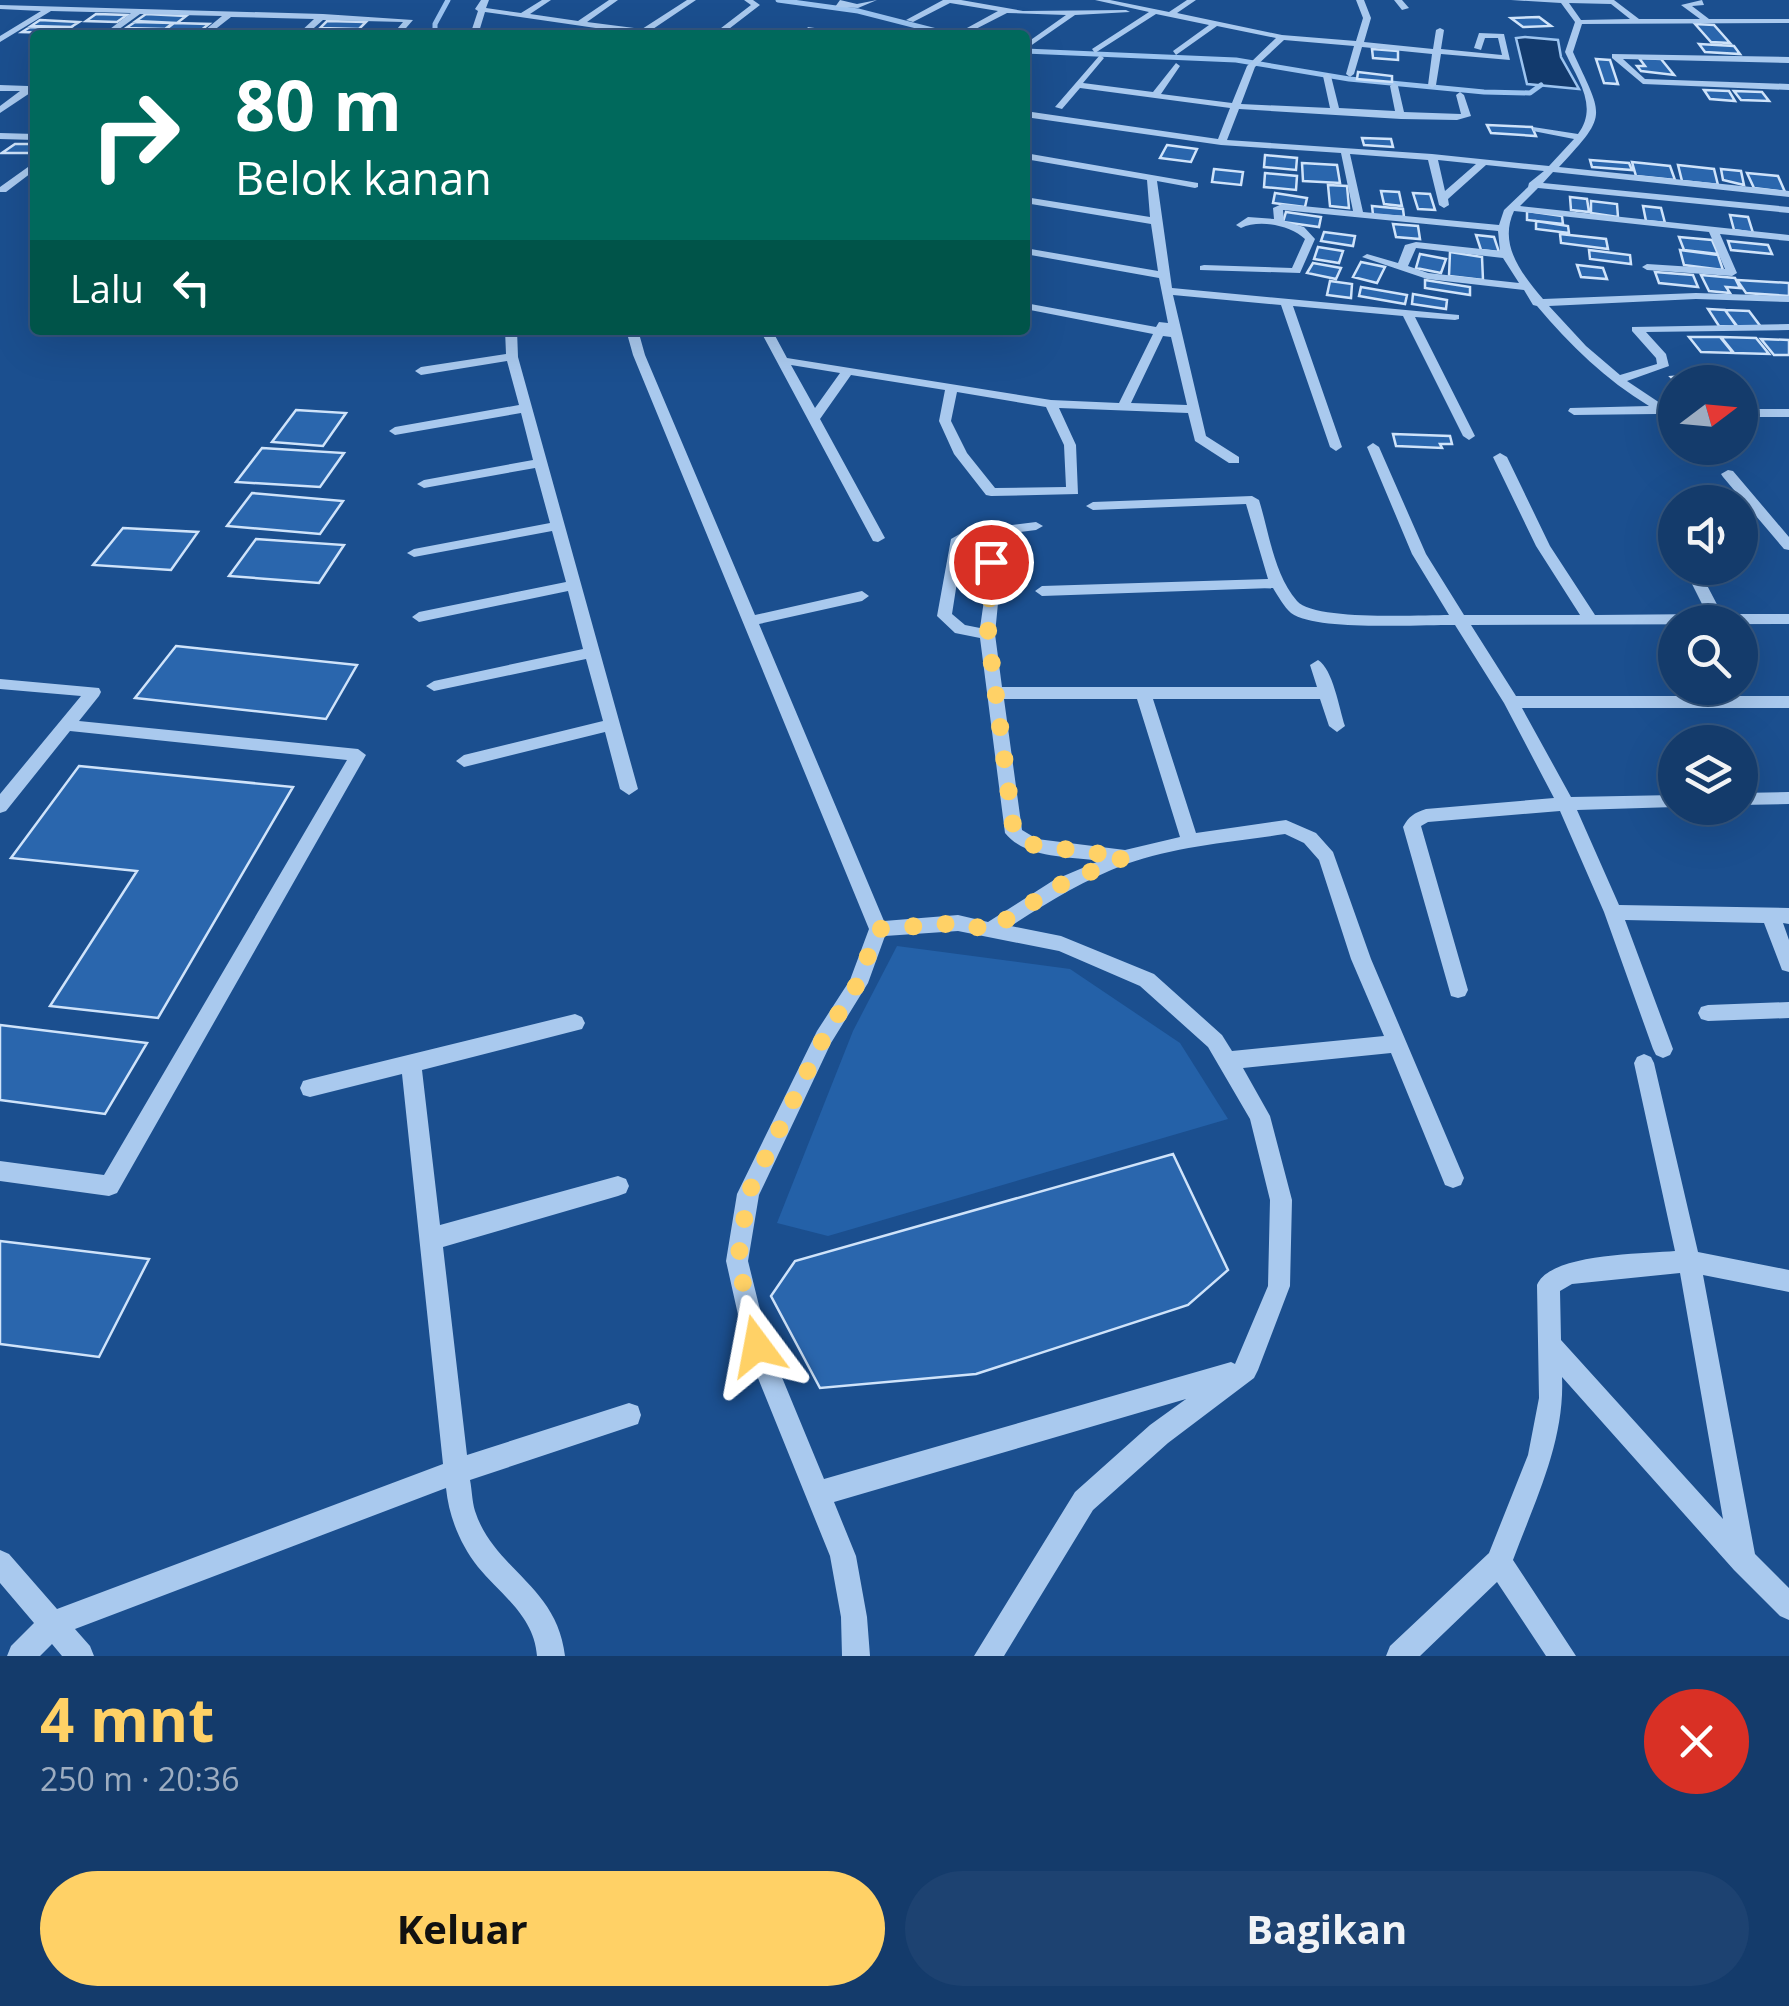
<!DOCTYPE html>
<html lang="id">
<head>
<meta charset="utf-8">
<style>
	body { margin:0; font-family:"Open Sans",sans-serif; background:#1d4271; color:#f1f3f6; height:100vh; display:flex; flex-direction:column; font-size:38px; white-space:nowrap }
	* { box-sizing:border-box; margin:0 }
	p { font-size:32px; color:#9dadc1 }
	.icon { flex:none; width:55px; height:55px; fill:none; stroke:currentColor; stroke-width:2; stroke-linecap:round; stroke-linejoin:round }
	.map { position:relative; height:1656px; overflow:hidden }
	.drawer { display:flex; flex-direction:column; background:#143b6b; flex:1 }
	.drawer>* { flex:none }
	.guide { position:absolute; left:30px; top:30px; width:1000px; height:305px; border-radius:10px; box-shadow:0 10px 40px #0002,0 0 0 2px #33557e; background:#00695c; color:#fff; overflow:hidden }
	.needle { width:65px; rotate:74deg }
	.tools { position:absolute; left:1658px; top:365px; display:grid; gap:20px }
	.tools a { display:grid; place-items:center; width:100px; height:100px; border-radius:50%; background:#143b6b; box-shadow:0 10px 40px #0002,0 0 0 2px #33557e; font-size:50px }
	.pin { position:absolute; display:grid; place-items:center; width:85px; height:85px; color:#fff; margin:-42px; border:5px solid #fff; border-radius:50%; box-shadow:0 2px 10px #0007 }
	.me { position:absolute; width:110px; margin:-55px; rotate:347deg; stroke-linejoin:round; filter:drop-shadow(0 0 8px #0008) }
	.turn { display:flex; align-items:center; gap:35px; height:210px; padding:0 40px; font-size:45px }
	.turn .icon { width:130px; height:130px; stroke-width:2.5 }
	.turn b { display:block; font-size:70px; line-height:85px }
	.then { display:flex; align-items:center; height:95px; padding:0 40px; background:#0003; gap:20px; font-size:38px }
	.round { display:grid; place-items:center; flex:none; width:105px; height:105px; border-radius:52px; background:#1d4271 }
	.head { display:flex; align-items:center; justify-content:space-between; height:170px; padding:0 40px }
	h1 { font-size:60px; font-weight:700; line-height:75px; color:#ffd166 }
	.primary-button { display:flex; gap:20px; margin-top:auto; padding:20px 40px }
	.primary-button a { flex:1; height:115px; border-radius:60px; background:#ffd166; color:#111; font-size:40px; font-weight:700; line-height:115px; text-align:center }
	.primary-button a+a { background:#1d4271; color:#f1f3f6 }
	.map>svg:first-child { display:block }
</style>
</head>
<body>
<div class="map">
<svg width="1789" height="1656" viewBox="0 0 1789 1656">
	<rect width="100%" height="100%" fill="#1b4f8f"/>
	<path fill="#2461a8" d="M897 946 1070 969 1180 1043 1228 1119 828 1236 777 1223 853 1031Z"/>
	<path fill="#123a6d" stroke="#9cc4f0" stroke-width="2.5" d="M1525 37 1558 40 1561 57 1579 89 1527 84 1516 38Z"/>
	<g fill="none" stroke-linecap="round" stroke-linejoin="round">
		<path stroke="#9cc4f0" stroke-width="5" d="M778 0 858 11 952 35
			M435 35V24L448 0
			M1025 51 1236 60 1349 79 1484 92 1530 93 1541 85"/>
	</g>
	<path fill="#2a66ad" stroke="#cfe3fa" stroke-width="2.5" d="M96 14 127 15 117 22 86 21Z
		M146 14 186 16 177 23 136 21Z
		M1539 17 1551 26 1523 27 1511 18Z
		M40 20 79 22 71 27 31 26Z
		M327 21 366 22 359 29 320 28Z
		M135 22 173 23 165 29 126 28Z
		M174 23 209 24 200 31 165 30Z
		M1695 24 1714 25 1730 43 1711 42Z
		M30 27 70 28 62 33 22 32Z
		M1699 44 1734 46 1740 54 1705 52Z
		M1372 49 1398 51V60L1373 58Z
		M1639 58 1661 59 1674 75 1641 71 1637 66H1645Z
		M1596 59 1610 60 1618 84 1604 83Z
		M1358 72 1392 76V82L1357 79Z
		M1704 90 1729 91 1735 101 1710 99Z
		M1734 91 1762 92 1769 101 1741 100Z
		M1487 125 1532 127 1536 136 1491 133Z
		M1362 138 1391 139 1393 147 1364 145Z
		M15 144H35V153H2Z
		M1167 145 1197 149 1191 162 1160 158Z
		M1265 155 1297 158 1296 170 1264 167Z
		M1590 160 1629 163 1632 170 1592 167Z
		M1632 162 1670 166 1675 180 1636 176Z
		M1302 163 1337 165 1340 183 1303 181Z
		M1678 165 1714 169 1718 185 1682 181Z
		M1214 169 1243 172 1241 185 1212 182Z
		M1721 169 1741 171 1744 185 1723 180Z
		M1265 173 1297 176 1296 190 1264 187Z
		M1747 173 1778 176 1785 192 1754 188Z
		M1328 185 1347 186 1349 208 1330 206Z
		M1381 191 1399 192 1402 206 1384 204Z
		M1275 193 1307 198 1305 207 1273 203Z
		M1413 193 1430 194 1435 210 1418 209Z
		M1570 197 1587 199 1589 212 1571 210Z
		M1591 201 1617 204 1618 217 1591 213Z
		M1372 206 1403 209 1404 217 1373 215Z
		M1643 206 1661 208 1665 223 1646 221Z
		M1527 211 1562 216 1563 224 1527 220Z
		M1286 212 1321 217 1319 227 1283 222Z
		M1730 215 1748 217 1753 233 1734 230Z
		M1536 221 1568 226 1569 233 1536 229Z
		M1393 224 1418 226 1420 239 1396 237Z
		M1324 232 1355 236 1353 246 1321 241Z
		M1560 234 1606 239 1608 249 1561 243Z
		M1476 235 1494 237 1499 252 1481 250Z
		M1679 237 1712 240 1718 254 1684 250Z
		M1728 241 1768 245 1772 254 1731 250Z
		M1318 247 1343 251 1339 263 1314 259Z
		M1589 250 1630 255 1631 264 1590 259Z
		M1680 250 1718 255 1723 270 1684 265Z
		M1450 252 1482 257 1483 280 1449 276Z
		M1420 254 1446 259 1441 273 1416 268Z
		M1361 262 1385 267 1377 283 1353 277Z
		M1313 263 1341 268 1336 279 1307 273Z
		M1577 265 1603 268 1607 279 1581 277Z
		M1655 272 1693 275 1698 287 1659 283Z
		M1701 275 1735 278 1740 288 1726 287 1730 293 1709 291Z
		M1425 280 1470 287V295L1425 288Z
		M1737 280 1789 283V296L1746 293Z
		M1330 281 1352 284 1351 298 1327 295Z
		M1361 287 1407 295 1405 304 1359 296Z
		M1413 294 1447 300 1446 309 1412 304Z
		M1708 309 1725 310 1737 327 1719 326Z
		M1725 310 1749 311 1761 327 1737 326Z
		M1689 337H1720L1733 353 1701 352Z
		M1721 337 1756 338 1769 354 1734 353Z
		M1761 339 1789 340V355H1774Z
		M1711 374 1719 382H1676L1671 377Z
		M296 410 346 413 323 446 272 442Z
		M1393 434 1450 436 1452 444H1440L1442 448 1396 446Z
		M262 448 344 453 320 487 236 482Z
		M252 493 343 501 320 534 227 526Z
		M123 528 198 532 171 570 93 565Z
		M256 539 344 545 319 583 229 576Z
		M176 646 357 665 326 719 135 698Z
		M79 766 293 787 158 1018 50 1006 137 871 11 858Z
		M0 1025 147 1043 105 1114 0 1100Z
		M1173 1154 1228 1270 1188 1305 976 1374 820 1388 771 1296 795 1261Z
		M0 1241 149 1259 99 1357 0 1344Z"/>
	<g fill="none" stroke-linecap="round" stroke-linejoin="round">
		<path fill="#a9c9ee" fill-rule="evenodd" d="M481 0H489L486 8 521 13 542 0H551L530 14 578 21 609 0H618L587 22 642 29 687 0H696L644 35 485 12 478 35H470L478 11 475 9Z
			M744 0H753L760 5 721 35H712L751 5Z
			M840 0 857 4 877 0 858 8 835 7Z
			M943 0H961L1023 11 1126 10 1130 12 1075 15 1026 49 1025 44 1066 15 1007 13 964 35 956 34 998 11 950 3 913 22 906 20Z
			M1095 0H1110L1169 12 1187 0H1196L1177 13 1282 35 1356 41 1363 18 1356 0H1364L1371 18 1364 42 1433 49 1436 30 1440 28 1444 30 1441 49 1502 55 1498 38H1485L1481 50 1474 48 1479 33 1504 34 1510 60 1441 54 1436 85 1432 88 1428 85 1432 54 1362 47 1354 74 1350 77 1346 74 1354 46 1284 40 1255 67 1241 104 1330 108 1323 76 1327 73 1331 76 1339 108 1395 111 1390 86 1394 83 1398 86 1404 112 1461 114 1456 95 1460 92 1464 95 1471 116 1457 120 1401 119 1239 109 1227 140 1432 154 1549 166 1574 139 1533 131V127L1578 134C1599 106 1577 79 1565 52L1575 22 1561 3 1511 0H1614L1639 19H1700L1681 5 1702 0 1704 5 1692 6 1709 19H1789V23L1582 24 1573 52C1603 118 1609 113 1559 167L1789 191V197L1553 172 1543 183 1789 207V213L1538 188 1520 206 1789 235V241L1720 234 1737 273 1732 276 1647 270 1642 267 1647 264 1725 269 1709 232 1514 211C1498 245 1522 274 1543 299L1696 293 1789 296V302L1696 299 1549 306 1586 346 1620 375 1657 364 1656 358 1632 331V327L1789 324V330L1646 332 1666 354 1669 366 1627 381 1660 403 1675 407V415L1662 411 1656 414 1574 415 1568 411 1570 408 1649 406C1606 380 1570 345 1537 306L1533 305 1524 290 1427 279 1362 257 1367 254 1398 263 1405 245 1416 242 1500 251 1498 231 1283 210 1284 221 1304 227 1315 239 1300 273 1200 270V266L1204 265 1292 268 1305 239C1290 225 1259 219 1241 228L1236 225 1248 217 1274 219 1273 208 1282 204 1353 211 1341 153 1221 145 1025 117V111L1218 139 1230 108 1080 88 1062 109 1055 107 1100 55 1104 58 1083 83 1153 92 1176 63 1180 66 1161 94 1232 103 1247 66 1276 38 1217 26 1176 55 1173 51 1209 25 1156 14 1095 53 1092 49 1149 12ZM1569 3 1611 4 1630 19 1581 20ZM1350 154 1428 160 1439 205 1444 208 1449 205 1448 199 1486 165 1544 171 1529 183 1528 187 1504 210 1499 225 1363 212ZM1438 160 1476 164 1445 191ZM1416 248 1503 258 1519 283 1428 273 1408 266Z
			M1394 0H1402L1409 8 1402 10Z
			M0 5 323 14 413 20 400 35H392L403 22 323 20 306 35H297L314 19 231 17 208 35H199L222 16 140 14 111 35H102L131 13 51 11 0 42V36L41 11 0 9Z
			M808 27 848 33 852 35 805 31Z
			M1612 54 1789 57V63L1623 59 1645 79 1789 84V90L1643 84 1612 58Z
			M35 82 33 91 0 113V106L20 91H0V85L28 86Z
			M0 133 35 134V140L0 139Z
			M1025 153 1198 183V187L1195 188 1157 181 1172 288 1459 315V319L1455 320 1415 317 1475 436 1469 440 1463 436 1403 316 1293 306 1342 447 1336 451 1330 447 1281 305 1173 295 1206 436 1239 457V463H1229L1195 441 1188 413 1059 408 1076 445 1078 494 991 496 986 495 954 454 939 421 945 390 851 375 820 419 885 538 878 542 873 541 760 330H772L787 358 1051 400 1119 403 1153 334 1025 309V303L1156 327 1159 322 1168 323 1159 278 1025 254V248L1158 271 1151 224 1025 203V197L1150 217 1147 180 1025 159ZM1163 336 1171 337 1187 405 1131 403ZM791 365 840 373 815 408ZM957 392 1046 407 1064 445 1066 487 995 488 967 453 951 421Z
			M35 162V170L6 192H0V187Z
			M383 330H396L390 333Z
			M505 330H517L518 357 638 789 629 795 620 789 605 732 464 767 456 761 464 755 603 721 586 659 434 691 426 686 434 681 583 649 568 591 419 622 412 617 419 612 566 582 552 531 414 557 407 553 414 549 550 523 535 468 424 488 417 484 424 480 533 460 521 413 395 435 389 431 395 427 519 405 507 361 421 375 415 371 421 367 506 354Z
			M626 330H638L645 355 755 615 862 591 869 596 862 601 759 624 884 921 958 915 988 922 1054 880 1099 861C1068 856 1026 859 1005 833L980 638 955 633 937 616 951 539 965 531 1036 522 1043 526 1036 530 997 535 999 593 995 634 1002 687H1317L1310 665 1318 660C1333 669 1339 708 1345 726L1337 732 1329 726 1320 699H1153L1196 833 1286 820 1316 833 1333 852 1371 959 1464 1178 1461 1185 1453 1188 1445 1185 1391 1053 1243 1068 1270 1116 1292 1200 1290 1286 1258 1370 1254 1378 1168 1443 1093 1510 1004 1656H974L1075 1492 1150 1425 1186 1399 834 1502 856 1556 867 1617 870 1656H842L841 1617 830 1556 745 1346 726 1261 737 1194 817 1031 850 980 869 929 633 355ZM983 537 985 593 980 628 965 625 952 614 963 544 969 539ZM1004 699H1137L1180 837 1125 850 1037 839 1022 830ZM1285 834 1304 843 1319 860 1351 959 1384 1036 1232 1051 1222 1035 1154 974 1061 936 1011 926C1048 902 1084 880 1126 864 1176 846 1232 842 1285 834ZM958 931 1059 951 1140 986 1208 1047 1250 1119 1270 1200 1268 1286 1235 1364 1231 1362 824 1479 769 1346 748 1261 759 1195 831 1043 868 983 885 936Z
			M1740 409H1789V417H1740Z
			M1373 443 1379 447 1426 554 1464 615H1580L1536 546 1493 457 1500 453 1507 457 1550 546 1595 615 1707 614 1684 568H1698L1722 614H1789V624L1471 625 1516 696H1789V708H1522L1571 797 1675 795V807L1577 810 1619 905 1789 908V924L1783 923 1789 940V972L1782 970 1764 923 1625 920 1673 1049 1670 1055 1663 1058 1656 1055 1653 1049 1604 912 1560 811 1428 822 1421 826 1468 990 1465 996 1458 998 1451 996 1403 827C1409 816 1414 813 1426 809L1554 798 1504 703 1455 625C1420 624 1318 632 1291 613 1284 607 1278 596 1273 588L1042 596 1035 591 1042 586 1268 579 1246 504 1093 510 1086 506 1093 502 1252 496 1259 500C1269 532 1274 575 1297 601 1314 621 1420 615 1449 615L1412 554 1367 447Z
			M1728 470 1733 471 1789 537V550L1784 549 1723 477 1721 474Z
			M1704 493 1715 502H1702L1697 497Z
			M0 679 99 688 101 692 99 696 79 721 358 749 366 755 117 1193 109 1196 0 1181V1161L104 1175 347 760 70 731 6 811 0 813V794L81 696 0 689Z
			M1789 792V804L1740 805V793Z
			M1789 1002V1018L1708 1021 1701 1019 1698 1013 1701 1007 1708 1005Z
			M575 1014 582 1017 585 1023 582 1029 422 1070 440 1225 618 1176 626 1179 629 1186 626 1193 618 1196 443 1247 467 1455 629 1403 638 1406 641 1415 638 1424 470 1480C472 1490 472 1501 475 1511 494 1570 557 1585 565 1656H537C534 1616 502 1596 478 1567 460 1544 449 1517 446 1488L75 1629 90 1646 94 1656H62L52 1644 40 1656H7L11 1646 34 1623 0 1583V1550L9 1554 57 1609 443 1464 402 1074 310 1097 303 1095 300 1088 303 1081 310 1079Z
			M1644 1054 1651 1057 1654 1063 1698 1252 1789 1270V1292L1703 1275 1755 1554 1789 1588V1620L1780 1616 1734 1570 1562 1377C1565 1441 1535 1501 1513 1560L1576 1656H1546L1497 1582 1420 1656H1386L1390 1646 1489 1553 1528 1455 1539 1398 1537 1285C1550 1253 1643 1254 1675 1251L1634 1063 1637 1057ZM1680 1273 1723 1519 1561 1340 1560 1291 1572 1284Z"/>
	</g>
	<g fill="none" stroke-linecap="round" stroke-linejoin="round">
		<path stroke="#ffd166" stroke-width="18" stroke-dasharray="0 32.4" d="M757 1346 738 1261 748 1194 824 1037 858 983 878 929 958 923 990 930 1060 885 1125 857 1034 845 1014 833 988 634 991 562"/>
	</g>
</svg>
<div class="tools">
<a><svg class="needle" viewBox="-14 -14 28 28"><path d="M0-13l5 13h-10z" fill="#e53935"/><path d="M0 13l5-13h-10z" fill="#9dadc1"/></svg></a>
<a><svg class="icon" aria-label="sound" viewBox="0 0 24 24"><path d="M4 9h4l5-4v14l-5-4H4zM17 9q2 3 0 6"/></svg></a>
<a><svg class="icon" aria-label="search" viewBox="0 0 24 24"><circle cx="10" cy="10" r="6"/><path d="M15 15l6 6"/></svg></a>
<a><svg class="icon" aria-label="layers" viewBox="0 0 24 24"><path d="M12 4l9 5-9 5-9-5zM3 14l9 5 9-5"/></svg></a>
</div>
<div class="pin" style="left:991px;top:562px;background:#d93025"><svg class="icon" aria-label="arrive" viewBox="0 0 24 24"><path d="M6 21V4h12l-3 4 3 4H6"/></svg></div>
<svg class="me" style="left:757px;top:1346px" viewBox="-20 -20 40 40"><path d="M0-17L14 15 0 8-14 15z" fill="#ffd166" stroke="#fff" stroke-width="4"/></svg>
<div class="guide">
<div class="turn"><svg class="icon" aria-label="right" viewBox="0 0 24 24"><path d="M7 20v-9h11M14 6l5 5-5 5"/></svg><div><b>80 m</b>Belok kanan</div></div>
<div class="then">Lalu<svg class="icon" aria-label="left" viewBox="0 0 24 24"><path d="M17 20v-9H6M10 6l-5 5 5 5"/></svg></div>
</div>
</div>
<section class="drawer">
<div class="head"><div><h1>4 mnt</h1><p>250 m · 20:36</p></div><a class="round" style="background:#d93025;color:#fff"><svg class="icon" aria-label="close" viewBox="0 0 24 24"><path d="M6 6l12 12M18 6L6 18"/></svg></a></div>
<div class="primary-button"><a>Keluar</a><a>Bagikan</a></div>
</section>
</body>
</html>
